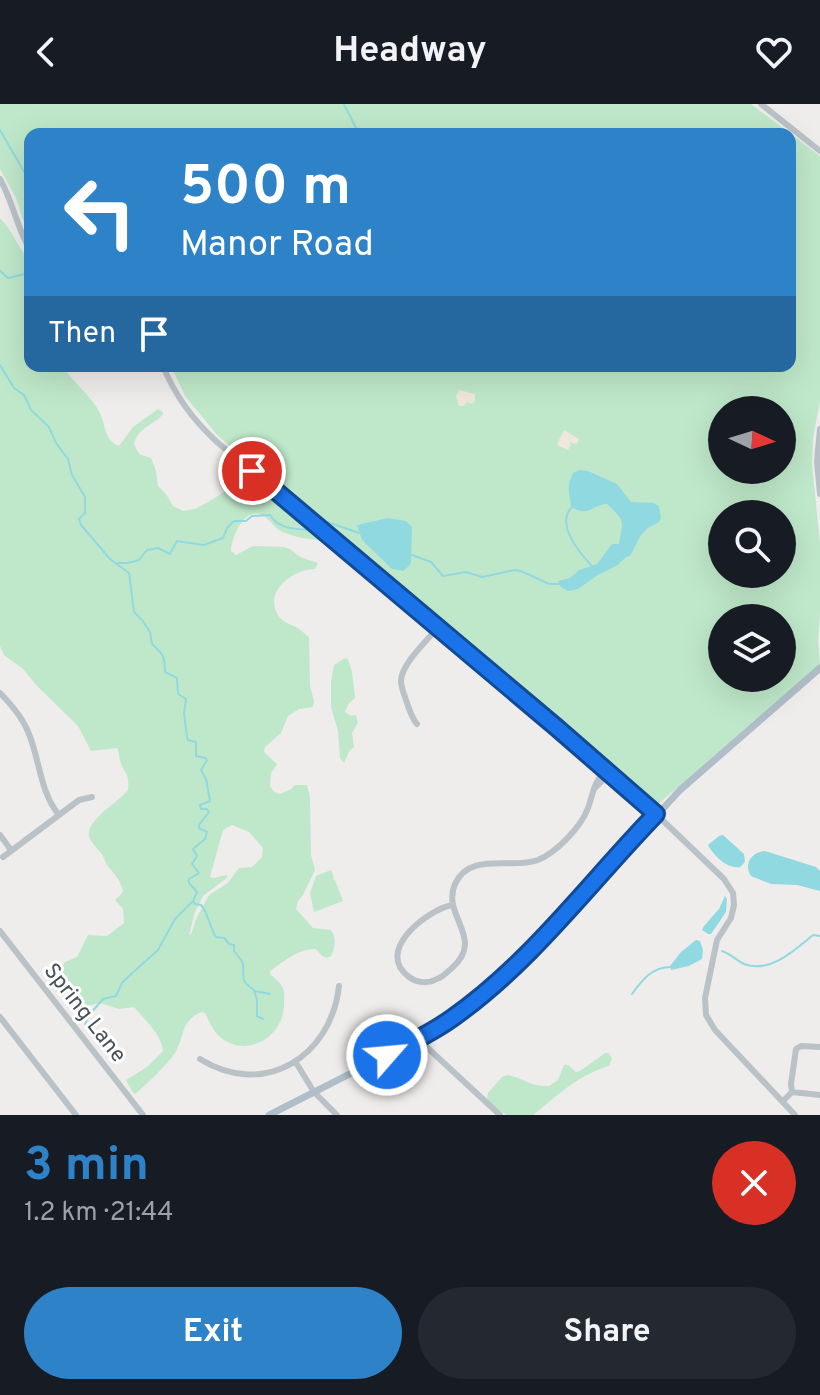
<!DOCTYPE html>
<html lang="en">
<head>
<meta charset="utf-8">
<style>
	body { margin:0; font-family:Overpass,sans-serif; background:#242831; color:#f1f3f6; height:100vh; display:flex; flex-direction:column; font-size:30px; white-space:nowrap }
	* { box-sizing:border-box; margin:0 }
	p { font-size:26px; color:#9ea1a6 }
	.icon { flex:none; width:44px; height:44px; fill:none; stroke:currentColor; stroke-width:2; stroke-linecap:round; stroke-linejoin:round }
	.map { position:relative; height:1011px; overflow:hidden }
	.panel { display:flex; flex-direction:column; background:#171b24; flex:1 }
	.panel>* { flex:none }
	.banner { position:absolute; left:24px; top:24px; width:772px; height:244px; border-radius:16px; box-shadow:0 8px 32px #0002; background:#2e82c7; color:#fff; overflow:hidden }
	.needle { width:52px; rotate:94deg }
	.fabs { position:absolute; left:708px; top:292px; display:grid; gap:16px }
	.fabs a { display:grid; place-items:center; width:88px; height:88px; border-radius:50%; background:#171b24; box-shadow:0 8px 32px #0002; font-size:40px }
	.pin { position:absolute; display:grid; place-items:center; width:68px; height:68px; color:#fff; margin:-34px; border:4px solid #fff; border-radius:50%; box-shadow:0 2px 8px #0007 }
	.me { position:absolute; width:88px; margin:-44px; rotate:63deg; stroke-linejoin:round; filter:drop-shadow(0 0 6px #0008) }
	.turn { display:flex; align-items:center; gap:28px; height:168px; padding:0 24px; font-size:36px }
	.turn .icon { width:104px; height:104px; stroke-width:2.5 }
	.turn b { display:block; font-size:56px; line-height:68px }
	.then { display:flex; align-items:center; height:76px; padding:0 24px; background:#0003; gap:16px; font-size:30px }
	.round { display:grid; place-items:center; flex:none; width:84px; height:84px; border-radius:42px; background:#242831 }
	.head { display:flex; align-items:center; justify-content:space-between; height:136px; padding:0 24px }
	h1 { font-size:48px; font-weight:700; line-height:60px; color:#2e82c7 }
	.action { display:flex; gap:16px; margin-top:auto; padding:16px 24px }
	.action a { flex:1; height:92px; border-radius:48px; background:#2e82c7; color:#fff; font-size:32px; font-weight:700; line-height:92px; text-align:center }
	.action a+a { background:#242831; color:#f1f3f6 }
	header { display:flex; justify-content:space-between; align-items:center; height:104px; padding:0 24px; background:#171b24; font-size:36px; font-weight:700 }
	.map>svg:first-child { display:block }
</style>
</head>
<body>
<header><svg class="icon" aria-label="back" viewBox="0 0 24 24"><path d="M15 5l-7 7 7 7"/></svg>Headway<svg class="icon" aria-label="heart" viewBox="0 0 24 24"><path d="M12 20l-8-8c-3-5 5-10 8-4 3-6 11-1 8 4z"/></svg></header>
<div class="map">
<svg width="820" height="1011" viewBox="0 0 820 1011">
	<rect width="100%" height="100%" fill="#efecec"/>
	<path fill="#bfe8ca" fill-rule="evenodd" d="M0 0H751L820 52V297L813 334 812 360 820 439V510L818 538 820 560 656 702 565 621 218 332 185 292 171 262H790V30H30V137L16 94 0 65ZM722 306H782V366H722ZM722 410H782V470H722ZM722 514H782V574H722Z
		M0 114C13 127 18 144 30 157V262H63C73 279 91 291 100 309 106 322 104 336 119 342L133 323 158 305 163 308V310C153 322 138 323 134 340L139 350 151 354 156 367 158 382 166 390 173 402 183 407 195 405 210 397 233 382 238 375 250 374 327 433 331 440H326C317 434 312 436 302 434 296 433 289 430 283 428 275 425 271 417 264 412 245 400 231 434 231 447L236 451 253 442 284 443 290 445 300 453 318 459 315 465C294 465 263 487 278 511 283 519 291 520 299 525 300 525 308 533 309 533L310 582 314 597 313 603 299 605 288 612 281 629 265 643 264 648 277 660 271 669 270 682 274 688 280 690 291 685 295 681H307L310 693 311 751 315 766 303 791 298 797 296 805 313 824 331 826C337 834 335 844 331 852L327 854 322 852 316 845C297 845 285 857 270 867V870C274 874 280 878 283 884 285 889 284 897 284 903 282 935 243 956 218 931 212 925 209 916 205 909L201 908C179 919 186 931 175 949 166 962 147 980 135 990L132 987 126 976 147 963 163 947C162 931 144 915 134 903L119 905 101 899 77 904 66 897 51 881 65 858 77 853 88 831 107 832 124 819 123 805 115 796 123 788C121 776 114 770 107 761 105 757 104 753 101 749 95 741 84 734 91 722 100 707 117 699 128 686 130 666 123 670 120 656 119 652 119 648 117 644L91 647 78 622 38 583 23 565 4 551 0 542ZM232 721 249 728 263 744 262 753 252 763 239 764 228 779 209 791 197 813 191 830 189 831 195 808 203 792 228 773 226 771 214 774 210 773 223 726Z
		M345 554 348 555 352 568 355 594 349 599 345 608 351 612 356 611 358 619 352 629 354 643 350 646 344 659 340 654 338 627 331 603V578L334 561Z
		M331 766 334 774 333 776H335L343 797 314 808 310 789 316 772Z
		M605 949H609L612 954 609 962C578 971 558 991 533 1011H506L490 999 487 994 488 989 502 973 507 971C523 973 529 983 549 982L558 976 564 961H568L576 968 580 967Z"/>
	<path fill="#efe7de" d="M459 286 475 290V297L472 300 467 298 464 302H459L456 292Z
		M564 326 579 335 577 340 569 338 571 341 568 346 559 342 557 340Z"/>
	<path fill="#91d9e0" d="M579 366 588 367 617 380 631 398 654 399 659 402 661 414 659 418 648 424 641 431 630 452 626 453 618 461 598 471 578 485 568 487 560 482 558 477 570 474 579 466 597 460 612 440H619C623 416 626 418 607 400 593 400 587 415 571 402 569 386 566 385 573 369Z
		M388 414 406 417 412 423 411 458 410 461 403 467 392 465 362 436 357 421Z
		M723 731 744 750 745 758 740 763C727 765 714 752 708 741L719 732Z
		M765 747 816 763 820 767V787L797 781 771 780 751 772C743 760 752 748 765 747Z
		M725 792 727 795 726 808 711 830H708L702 826 704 822 719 805Z
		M696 836 700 837 703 846 702 855 689 862 671 866 670 862 681 848Z"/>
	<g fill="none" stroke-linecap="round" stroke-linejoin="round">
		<path stroke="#91d9e0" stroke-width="2" d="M344 0 359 30
			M0 26 30 78
			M0 167 8 174 30 169
			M0 261 14 284 24 291 31 306 49 323 56 339 68 355 72 371 85 393V409L79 415 81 421 110 455 129 469 134 508 142 516 150 528 152 540C164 551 165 553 165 568L177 574 178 590 186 595 184 609 187 633 188 636 196 638V652L205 654 207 656 201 666 206 675 210 697 200 701 201 705H207L209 708 199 721V724L207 728 205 735 193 745 197 752 192 760 199 769 189 775V779L197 788 193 797 195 800 201 801C209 810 209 823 216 833L224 834 229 840 234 841V847C234 847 241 856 242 857 247 870 236 874 254 886L257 896V912L263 915
			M572 403C555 420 579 448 591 461
			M320 420 322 417 327 418 359 429
			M412 451 431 458 443 472 466 468 482 473 515 466 521 467 549 480H559
			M118 459H128L139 456 147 446 158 444 170 450 177 437 204 441 223 434 227 424 234 417H246L252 412 270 411C279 426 297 425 313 426L315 424
			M722 847C731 850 736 856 744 860 770 870 795 846 813 831L820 832
			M255 887 270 890
			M632 890C642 876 652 863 671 863
			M85 920 90 910 103 895 116 892 122 879 129 872 158 846 175 815 193 797"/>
		<path stroke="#b9c2c7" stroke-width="6" d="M761 0 820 47
			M0 75C13 98 17 124 30 146
			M163 262C175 292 193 316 217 338L590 652 656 710 724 775 733 789 734 801 731 814 717 836 705 894 706 911 715 926 795 1011
			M820 325 817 358 820 390
			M0 589C12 601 23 614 29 630 40 657 40 688 59 711
			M417 620C411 613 409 604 406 596 404 590 401 583 401 577 401 560 428 536 438 523
			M594 685 610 669
			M0 731 11 746
			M3 753 79 696 92 693
			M452 801C427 806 374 847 409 873 417 879 428 880 437 875 443 873 447 868 452 864 486 834 441 812 455 780 470 747 512 766 538 756 557 748 581 723 588 704 594 687 593 680 606 665
			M0 827 143 1011
			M0 913 76 1011
			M418 935 500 1011
			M200 955C264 995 331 953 339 882
			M295 957 314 988 337 1011
			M792 988 820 991
			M783 997 792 988 791 980 796 945 801 942 820 943"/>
		<path stroke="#afbec8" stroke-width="7" d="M269 1011 436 926 481 891 548 830 680 686 820 564"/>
	</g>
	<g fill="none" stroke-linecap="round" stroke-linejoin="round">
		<defs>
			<path id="route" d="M252 367 556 623 656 710C589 779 531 859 451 915 431 929 409 940 387 951"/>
		</defs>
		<use href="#route" stroke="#114b97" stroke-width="20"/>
		<use href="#route" stroke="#1a73e8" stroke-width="14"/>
	</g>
	<g text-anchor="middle" stroke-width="6" stroke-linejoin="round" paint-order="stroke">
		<g font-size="22" fill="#475157" stroke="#fff">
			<text transform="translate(86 908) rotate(52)" y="8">Spring Lane</text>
		</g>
	</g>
</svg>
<div class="fabs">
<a><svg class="needle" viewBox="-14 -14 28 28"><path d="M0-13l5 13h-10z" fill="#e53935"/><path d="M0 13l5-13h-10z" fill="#9ea1a6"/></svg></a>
<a><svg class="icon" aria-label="search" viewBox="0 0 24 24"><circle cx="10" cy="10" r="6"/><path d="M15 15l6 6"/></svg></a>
<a><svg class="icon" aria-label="layers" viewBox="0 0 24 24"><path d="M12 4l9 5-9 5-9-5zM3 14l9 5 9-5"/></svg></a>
</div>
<div class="pin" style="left:252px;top:367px;background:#d93025"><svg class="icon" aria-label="arrive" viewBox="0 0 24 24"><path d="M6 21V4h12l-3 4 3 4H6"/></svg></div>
<svg class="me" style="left:387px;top:951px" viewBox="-20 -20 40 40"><circle r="17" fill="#1a73e8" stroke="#fff" stroke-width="3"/><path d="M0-11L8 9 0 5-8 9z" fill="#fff"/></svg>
<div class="banner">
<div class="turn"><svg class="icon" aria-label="left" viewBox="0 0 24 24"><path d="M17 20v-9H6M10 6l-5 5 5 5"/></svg><div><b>500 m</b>Manor Road</div></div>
<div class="then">Then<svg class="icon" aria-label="arrive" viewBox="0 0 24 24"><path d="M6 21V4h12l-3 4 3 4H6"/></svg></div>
</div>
</div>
<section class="panel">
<div class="head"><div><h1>3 min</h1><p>1.2 km · 21:44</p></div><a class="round" style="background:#d93025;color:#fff"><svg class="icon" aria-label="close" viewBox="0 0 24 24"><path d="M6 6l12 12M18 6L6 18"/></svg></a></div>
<div class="action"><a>Exit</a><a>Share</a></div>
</section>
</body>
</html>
